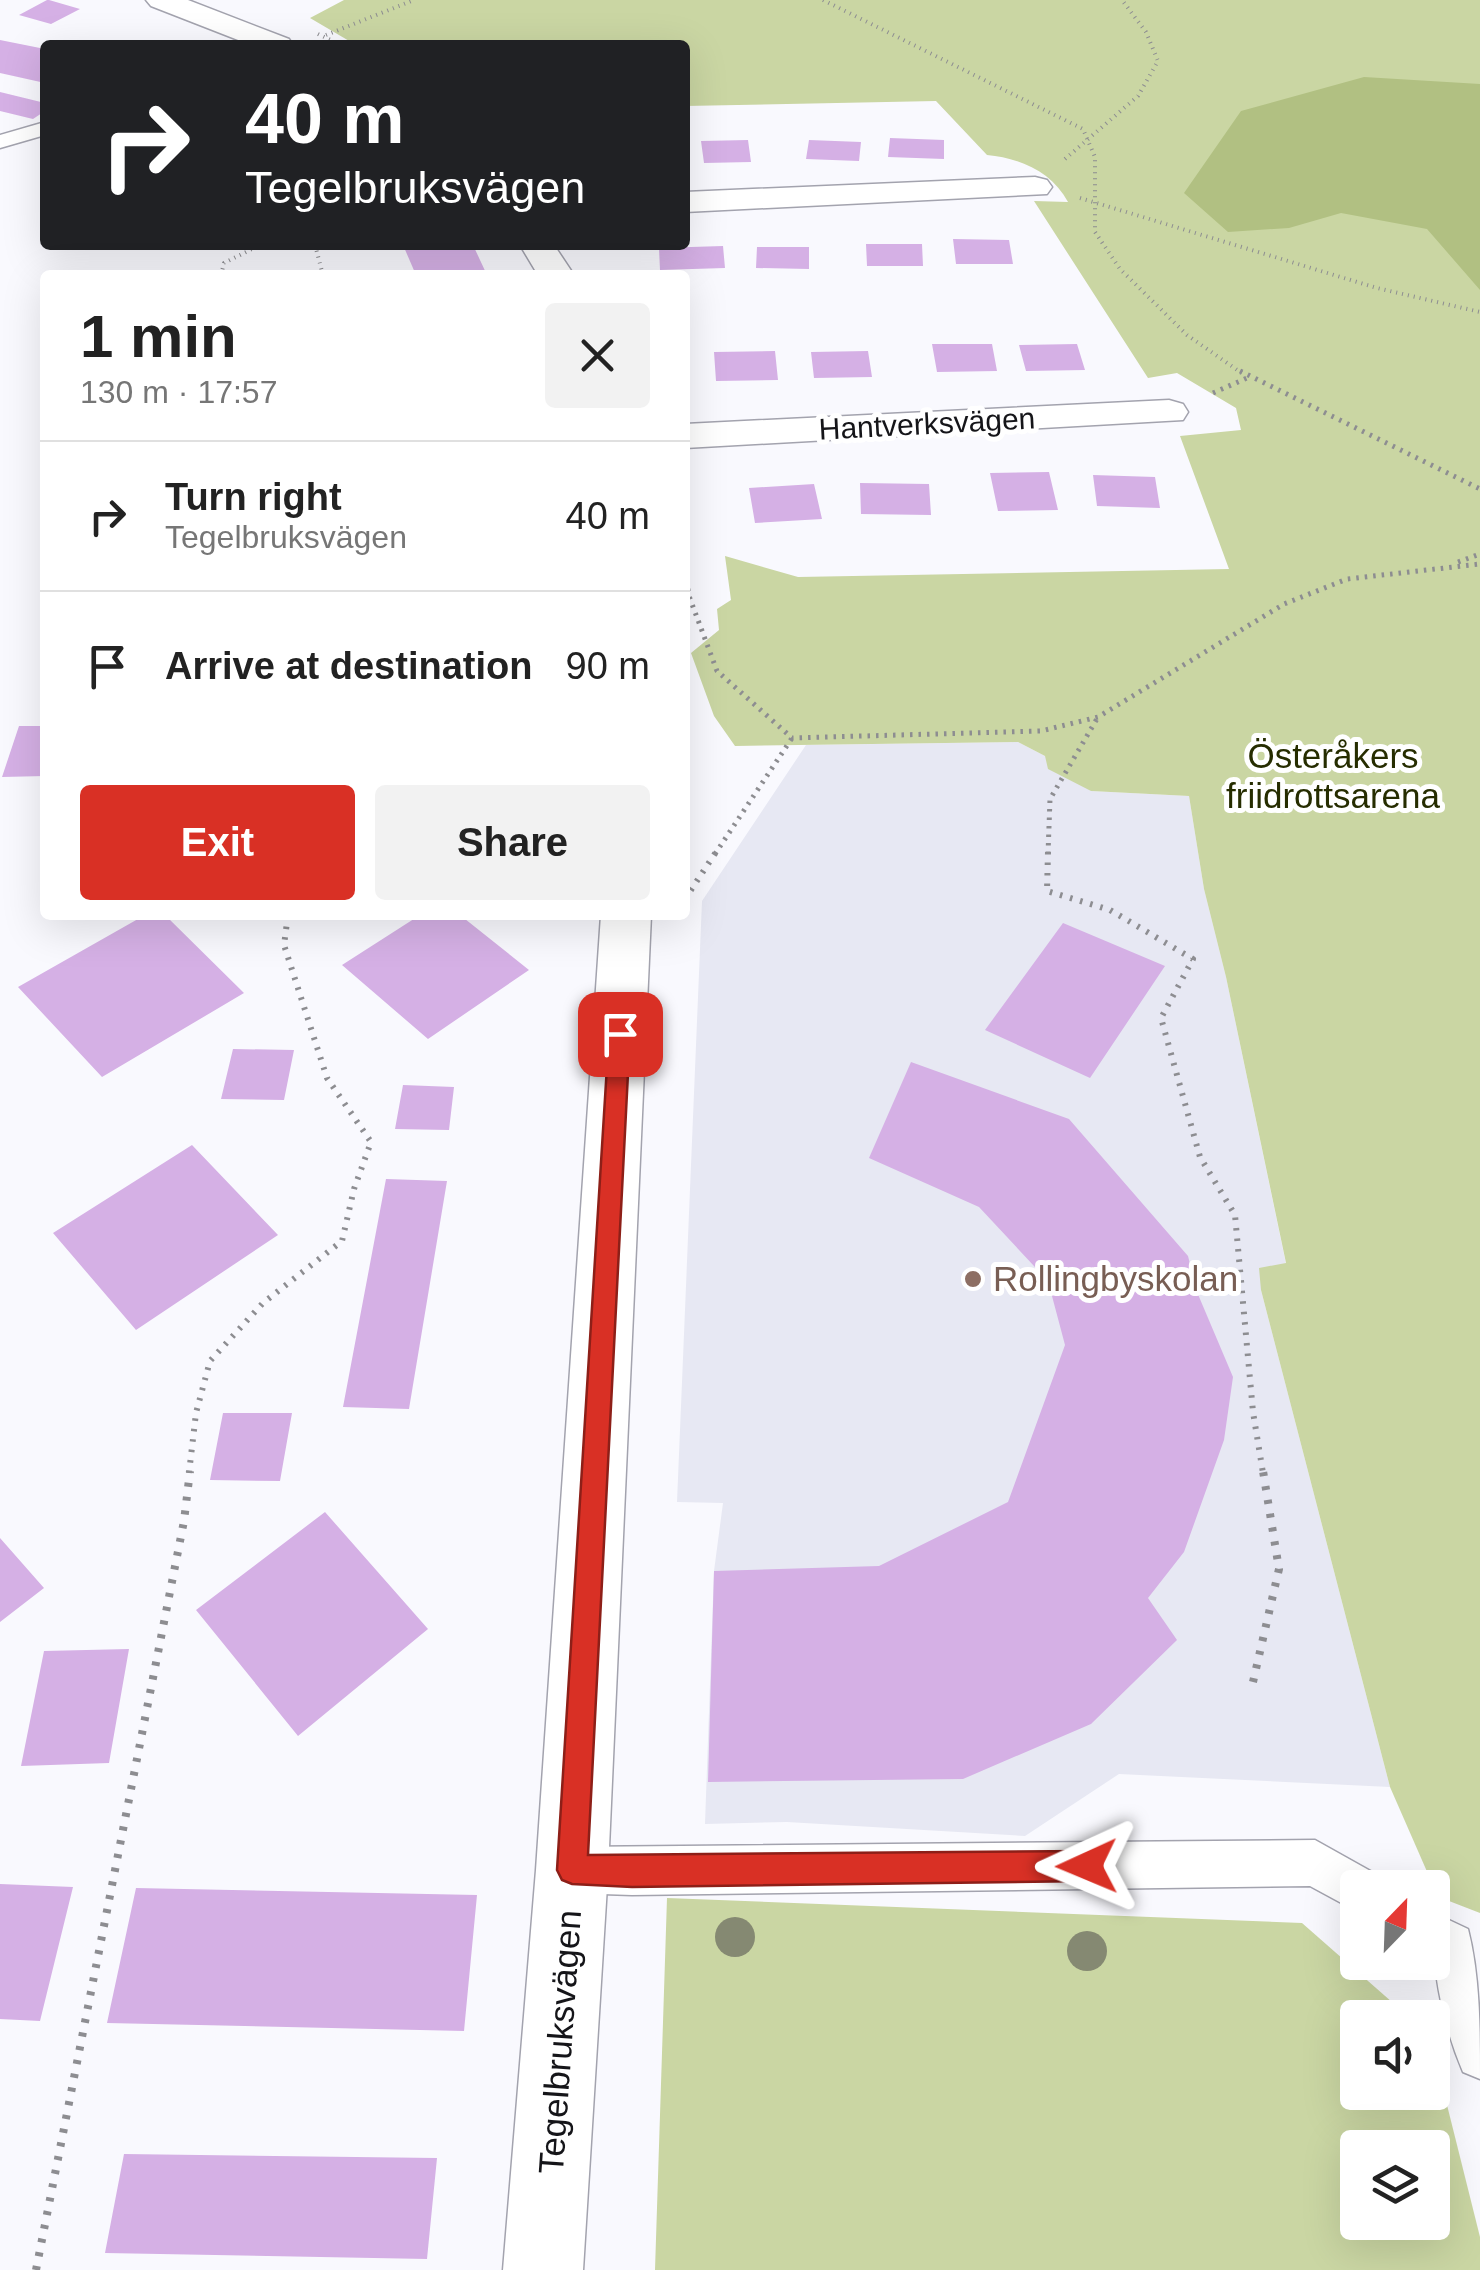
<!DOCTYPE html>
<html lang="en">
<head>
<meta charset="utf-8">
<style>
	body { margin:0; font-family:Helvetica,sans-serif; background:#f2f2f2; color:#222; height:100vh; display:flex; flex-direction:column; font-size:38px; white-space:nowrap }
	* { box-sizing:border-box; margin:0 }
	p { font-size:32px; color:#767676 }
	.icon { flex:none; width:55px; height:55px; fill:none; stroke:currentColor; stroke-width:2; stroke-linecap:round; stroke-linejoin:round }
	.map { position:relative; flex:1; overflow:hidden }
	.panel { position:absolute; left:40px; top:270px; width:650px; height:650px; display:flex; flex-direction:column; background:#fff; border-radius:10px; box-shadow:0 10px 40px #0002 }
	.panel>* { flex:none }
	.guide { position:absolute; left:40px; top:40px; width:650px; height:210px; border-radius:10px; box-shadow:0 10px 40px #0002; background:#202124; color:#fff; overflow:hidden }
	.needle { width:65px; rotate:23deg }
	.fabs { position:absolute; left:1340px; top:1870px; display:grid; gap:20px }
	.fabs a { display:grid; place-items:center; width:110px; height:110px; border-radius:10px; background:#fff; box-shadow:0 10px 40px #0002; font-size:50px }
	.pin { position:absolute; display:grid; place-items:center; width:85px; height:85px; color:#fff; margin:-42px; border-radius:20px; box-shadow:0 5px 15px #0006 }
	.me { position:absolute; width:110px; margin:-55px; rotate:269deg; stroke-linejoin:round; filter:drop-shadow(0 0 8px #0008) }
	.turn { display:flex; align-items:center; gap:35px; height:210px; padding:0 40px; font-size:45px }
	.turn .icon { width:130px; height:130px; stroke-width:2.5 }
	.turn b { display:block; font-size:70px; line-height:85px }
	.round { display:grid; place-items:center; flex:none; width:105px; height:105px; border-radius:10px; background:#f2f2f2 }
	.head { display:flex; align-items:center; justify-content:space-between; height:170px; padding:0 40px }
	h1 { font-size:60px; font-weight:700; line-height:75px }
	.primary-button { display:flex; gap:20px; margin-top:auto; padding:20px 40px }
	.primary-button a { flex:1; height:115px; border-radius:10px; background:#d93025; color:#fff; font-size:40px; font-weight:700; line-height:115px; text-align:center }
	.primary-button a+a { background:#f2f2f2; color:#222 }
	ul { padding:0; list-style:none }
	li { display:flex; align-items:center; gap:30px; height:150px; padding:0 40px; border-top:2px solid #e0e0e0 }
	li div { flex:1 }
	li b { display:block; font-size:38px }
	li em { font-style:normal }
	.map>svg:first-child { display:block }
</style>
</head>
<body>
<div class="map">
<svg width="1480" height="2270" viewBox="0 0 1480 2270">
	<rect width="100%" height="100%" fill="#f9f9fe"/>
	<path fill="#e7e8f3" d="M1018 742 1045 756 1091 791 1189 796 1204 889 1226 977 1286 1264 1261 1290 1390 1787 1119 1774 1025 1836 787 1822 705 1824 714 1571 723 1503 677 1502 702 901 806 745Z"/>
	<path fill="#cad6a3" fill-rule="evenodd" d="M344 0H1480V1913L1449 1901 1432 1883 1390 1787 1261 1290 1259 1268 1286 1263 1226 977 1204 889 1189 796 1091 791 1048 769 1045 756 1018 742 735 746 714 716 691 653 719 630 717 609 731 600 725 556 798 577 1229 569 1180 436 1241 430 1236 408 1177 373 1148 378 1034 201 1068 202C1052 172 1020 158 987 155L936 101 685 106V45H356L310 18Z
		M667 1898 1302 1923 1409 2017 1358 2018V2092H1432L1433 2049 1480 2237V2270H655ZM1358 2148H1432V2222H1358Z"/>
	<path fill="#b1c082" d="M1364 77 1480 84V290L1427 229 1341 213 1289 228 1228 232 1184 193 1241 111Z"/>
	<path fill="#d5b0e5" d="M47 0H49L80 9 51 24 19 15Z
		M0 40 45 49V83L0 73Z
		M0 92 45 103V111L33 119 0 111Z
		M890 138 944 140V159L888 157Z
		M748 140 751 162 704 163 701 141Z
		M809 140 861 142 859 161 806 159Z
		M953 239 1009 240 1013 264H956Z
		M866 244H922L923 266H867Z
		M403 245H473L487 275H416Z
		M723 246 725 268 660 270 659 248Z
		M757 247H809V269L756 268Z
		M932 344H992L997 371 937 372Z
		M1077 344 1085 370 1026 371 1019 345Z
		M775 351 778 380 716 381 714 352Z
		M868 351 872 377 814 378 811 352Z
		M1049 472 1058 510 998 511 990 473Z
		M1093 475 1155 477 1160 508 1097 506Z
		M860 483 929 484 931 515 861 514Z
		M814 484 822 519 755 523 749 488Z
		M19 726H45V776L2 777Z
		M145 915H165L244 993 102 1077 18 987Z
		M420 915H460L529 970 428 1039 342 965Z
		M1063 923 1165 966 1090 1078 985 1030Z
		M233 1049 294 1050 284 1100 221 1099Z
		M911 1062 1069 1119 1188 1256 1197 1292 1233 1377 1224 1440 1184 1552 1148 1598 1177 1640 1091 1724 963 1779 708 1782 714 1571 879 1566 1008 1502 1065 1345 1048 1281 979 1207 869 1158Z
		M403 1085 454 1087 449 1130 395 1129Z
		M192 1145 278 1235 136 1330 53 1233Z
		M386 1179 447 1181 409 1409 343 1407Z
		M223 1413H292L280 1481 210 1480Z
		M325 1512 428 1629 298 1736 196 1610Z
		M0 1538 44 1588 0 1622Z
		M129 1649 109 1763 21 1766 44 1651Z
		M0 1884 73 1887 40 2021 0 2019Z
		M136 1888 477 1895 464 2031 107 2023Z
		M124 2154 437 2158 427 2259 105 2253Z"/>
	<g fill="none" stroke-linecap="round" stroke-linejoin="round">
		<defs>
			<path id="service" d="M45 122V135L0 148V135Z
				M1315 1840 1374 1873 1380 1888H1358V1912L1310 1886 632 1895 572 1893 556 1886 549 1870 556 1854 572 1847Z
				M1432 1912 1468 1929C1480 1976 1480 2029 1480 2079L1463 2072C1441 2020 1432 1967 1432 1912Z"/>
			<path id="minor" d="M146 0H188L289 39 293 45H251L151 6Z
				M1035 177 1047 180 1052 187 1047 194 685 212V192Z
				M520 245H554L574 275H538Z
				M1169 400 1183 404 1188 412 1183 420 685 448V424Z
				M601 915H651L608 1870 583 2270H503L536 1870Z"/>
		</defs>
		<use href="#service" stroke="#a3a3ae" stroke-width="3"/>
		<use href="#minor" stroke="#a3a3ae" stroke-width="3"/>
		<path stroke="#8d8d91" stroke-width="4" stroke-dasharray="1 5" stroke-linecap="butt" d="M823 0 1083 129 1095 157V232L1120 269 1187 335 1243 374
			M318 34 341 45
			M326 35 414 0
			M1065 159 1138 96 1158 61 1146 32 1122 0
			M1080 198 1377 288 1480 312
			M315 245 323 275
			M221 275 224 263 260 245"/>
		<path stroke="#8d8d91" stroke-width="5" stroke-dasharray="2.5 6" stroke-linecap="butt" d="M1240 371 1480 489
			M1213 393 1247 378
			M1458 562 1480 554
			M685 572 689 596 717 671 792 738 1041 731 1098 717 1284 604 1347 579 1480 564
			M715 854 792 738
			M1048 854 1050 799 1098 717"/>
		<path stroke="#8d8d91" stroke-width="6" stroke-dasharray="2.5 8" stroke-linecap="butt" d="M1048 852 1047 891 1110 910 1193 959 1161 1018 1200 1157 1235 1215 1253 1412 1263 1473
			M685 899 716 852
			M189 1473 196 1413 210 1361 263 1303 342 1241 354 1189 371 1142 327 1078 284 945 288 915"/>
		<path stroke="#8d8d91" stroke-width="8" stroke-dasharray="4 10" stroke-linecap="butt" d="M1253 1682 1279 1569 1263 1471
			M36 2270 184 1521 190 1471"/>
		<use href="#service" fill="#fff" fill-rule="evenodd"/>
		<use href="#minor" fill="#fff" fill-rule="evenodd"/>
	</g>
	<g fill="#858972">
		<circle cx="735" cy="1937" r="20"/>
		<circle cx="1087" cy="1951" r="20"/>
	</g>
	<path fill="#d93025" stroke="#8d1f18" stroke-width="2.5" d="M620 1026 630 1034 588 1855 1087 1851 1098 1856 1102 1866 1098 1877 1087 1881 632 1887 572 1884 562 1880 557 1870 609 1034Z"/>
	<circle fill="#8d6e63" stroke="#fff" stroke-width="4" cx="973" cy="1279" r="10"/>
	<g text-anchor="middle" stroke-width="10" stroke-linejoin="round" paint-order="stroke">
		<g font-size="30" fill="#151519" stroke="#fff">
			<text transform="translate(927 424) rotate(-3)" y="10">Hantverksvägen</text>
		</g>
		<g font-size="35" fill="#262d00" stroke="#fff">
			<text x="1333" y="768">Österåkers<tspan x="1333" dy="40">friidrottsarena</tspan></text>
		</g>
		<g font-size="35" fill="#785e54" stroke="#fff" text-anchor="start">
			<text x="993" y="1291">Rollingbyskolan</text>
		</g>
		<g font-size="35" fill="#151519" stroke="#fff">
			<text transform="translate(560 2042) rotate(-86)" y="12">Tegelbruksvägen</text>
		</g>
	</g>
</svg>
<div class="fabs">
<a><svg class="needle" viewBox="-14 -14 28 28"><path d="M0-13l5 13h-10z" fill="#e53935"/><path d="M0 13l5-13h-10z" fill="#767676"/></svg></a>
<a><svg class="icon" aria-label="sound" viewBox="0 0 24 24"><path d="M4 9h4l5-4v14l-5-4H4zM17 9q2 3 0 6"/></svg></a>
<a><svg class="icon" aria-label="layers" viewBox="0 0 24 24"><path d="M12 4l9 5-9 5-9-5zM3 14l9 5 9-5"/></svg></a>
</div>
<div class="pin" style="left:620px;top:1034px;background:#d93025"><svg class="icon" aria-label="arrive" viewBox="0 0 24 24"><path d="M6 21V4h12l-3 4 3 4H6"/></svg></div>
<svg class="me" style="left:1087px;top:1866px" viewBox="-20 -20 40 40"><path d="M0-17L14 15 0 8-14 15z" fill="#d93025" stroke="#fff" stroke-width="4"/></svg>
<div class="guide">
<div class="turn"><svg class="icon" aria-label="right" viewBox="0 0 24 24"><path d="M7 20v-9h11M14 6l5 5-5 5"/></svg><div><b>40 m</b>Tegelbruksvägen</div></div>
</div>
<section class="panel">
<div class="head"><div><h1>1 min</h1><p>130 m · 17:57</p></div><a class="round"><svg class="icon" aria-label="close" viewBox="0 0 24 24"><path d="M6 6l12 12M18 6L6 18"/></svg></a></div>
<ul>
<li><svg class="icon" aria-label="right" viewBox="0 0 24 24"><path d="M7 20v-9h11M14 6l5 5-5 5"/></svg><div><b>Turn right</b><p>Tegelbruksvägen</p></div><em>40 m</em></li>
<li><svg class="icon" aria-label="arrive" viewBox="0 0 24 24"><path d="M6 21V4h12l-3 4 3 4H6"/></svg><div><b>Arrive at destination</b></div><em>90 m</em></li>
</ul>
<div class="primary-button"><a>Exit</a><a>Share</a></div>
</section>
</div>
</body>
</html>
